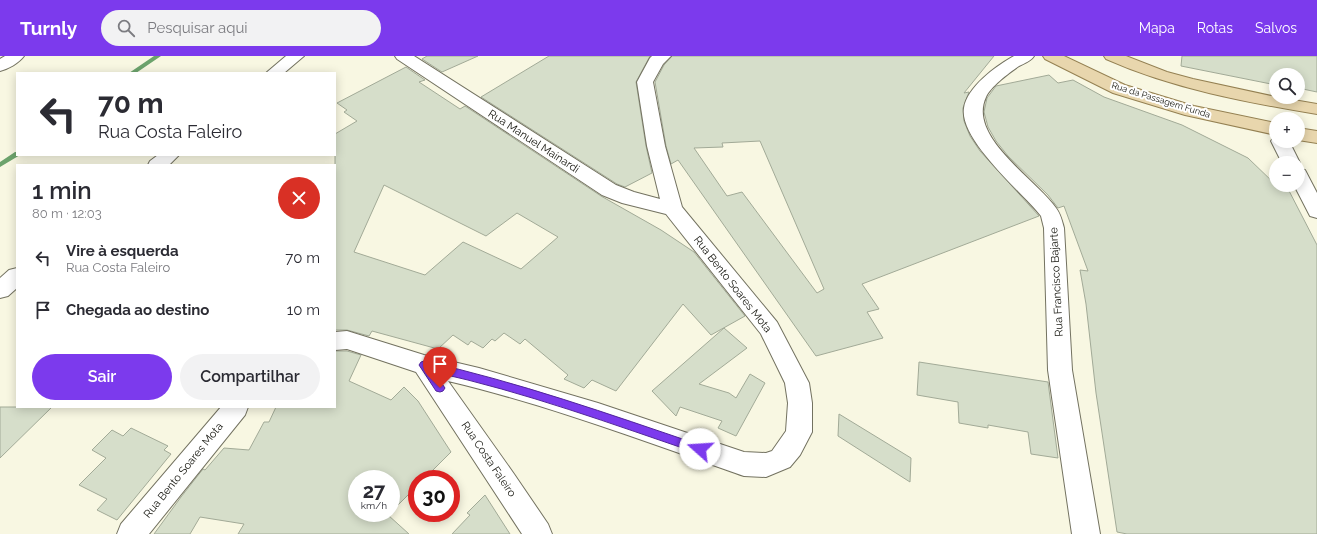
<!DOCTYPE html>
<html lang="pt">
<head>
<meta charset="utf-8">
<style>
	body { margin:0; font-family:Raleway,sans-serif; background:#f2f2f3; color:#2b2b33; height:100vh; display:flex; flex-direction:column; font-size:15px; white-space:nowrap }
	* { box-sizing:border-box; margin:0 }
	p { font-size:13px; color:#7c7c81 }
	.icon { flex:none; width:22px; height:22px; fill:none; stroke:currentColor; stroke-width:2; stroke-linecap:round; stroke-linejoin:round }
	.map { position:relative; flex:1; overflow:hidden }
	.details { position:absolute; left:16px; top:108px; width:320px; height:244px; display:flex; flex-direction:column; background:#fff; border-radius:0px; box-shadow:0 2px 10px #0003 }
	.details>* { flex:none }
	.guide { position:absolute; left:16px; top:16px; width:320px; height:84px; border-radius:0px; box-shadow:0 2px 10px #0003; background:#fff; color:#2b2b33; overflow:hidden }
	.fabs { position:absolute; left:1269px; top:12px; display:grid; gap:8px }
	.fabs a { display:grid; place-items:center; width:36px; height:36px; border-radius:50%; background:#fff; box-shadow:0 2px 10px #0003; font-size:20px }
	.speed { position:absolute; left:348px; top:414px; display:flex; gap:8px; font-size:20px; font-weight:700; text-align:center }
	.speed>* { display:grid; place-content:center; width:52px; height:52px; border-radius:50%; background:#fff; box-shadow:0 2px 10px #0003; line-height:1 }
	.speed small { font-size:10px; font-weight:400 }
	.speed .limit { border:6px solid #d22; background:#fff; color:#111 }
	.pin { position:absolute; display:grid; place-items:center; width:34px; height:34px; color:#fff; margin:-41px -17px; border-radius:50% 50% 50% 0; rotate:-45deg; box-shadow:0 0 4px #0007 }
	.pin .icon { rotate:45deg }
	.me { position:absolute; width:44px; margin:-22px; rotate:289deg; stroke-linejoin:round; filter:drop-shadow(0 0 3px #0008) }
	.turn { display:flex; align-items:center; gap:14px; height:84px; padding:0 16px; font-size:18px }
	.turn .icon { width:52px; height:52px; stroke-width:2.5 }
	.turn b { display:block; font-size:28px; line-height:34px }
	.round { display:grid; place-items:center; flex:none; width:42px; height:42px; border-radius:21px; background:#f2f2f3 }
	.head { display:flex; align-items:center; justify-content:space-between; height:68px; padding:0 16px }
	h1 { font-size:24px; font-weight:600; line-height:30px }
	.primary-button { display:flex; gap:8px; margin-top:auto; padding:8px 16px }
	.primary-button a { flex:1; height:46px; border-radius:24px; background:#7c3aed; color:#fff; font-size:16px; font-weight:600; line-height:46px; text-align:center }
	.primary-button a+a { background:#f2f2f3; color:#2b2b33 }
	ul { padding:0; list-style:none }
	li { display:flex; align-items:center; gap:12px; height:52px; padding:0 16px }
	li div { flex:1 }
	li b { display:block; font-size:15px }
	li em { font-style:normal }
	header { display:flex; align-items:center; gap:24px; box-sizing:border-box; height:56px; padding:0 20px; background:#7c3aed; color:#fff }
	header strong { font-size:19px }
	nav { display:flex; gap:22px; margin-inline-start:auto; font-size:14px }
	.search { width:280px; height:36px; background:#f2f2f3; display:flex; align-items:center; gap:10px; box-sizing:border-box; padding:0 14px; border-radius:22px; color:#7c7c81; font-size:15px }
	.map>svg:first-child { display:block }
</style>
</head>
<body>
<header>
<strong>Turnly</strong>
<div class="search"><svg class="icon" aria-label="search" viewBox="0 0 24 24"><circle cx="10" cy="10" r="6"/><path d="M15 15l6 6"/></svg>Pesquisar aqui</div>
<nav><a>Mapa</a><a>Rotas</a><a>Salvos</a></nav>
</header>
<div class="map">
<svg width="1317" height="478" viewBox="0 0 1317 478">
	<rect width="100%" height="100%" fill="#f8f7e2"/>
	<g fill="none" stroke-linecap="round" stroke-linejoin="round">
		<path fill="#6ca36c" fill-rule="evenodd" d="M154 0H161L136 17H129Z
			M15 96H17V99H20L0 111V106Z"/>
	</g>
	<path fill="#d6deca" stroke="#a2aa97" fill-rule="evenodd" d="M427 0H478L442 16 422 3Z
		M549 0H650L636 26 646 90 652 117 625 131 617 128 481 41Z
		M672 0H994L964 37 969 36 963 52 964 65 970 80 980 95 1039 160 862 228 879 253 867 256 883 282 816 300 678 104 671 108 666 90 655 26 664 9ZM760 85 824 233 817 237 742 136 727 140 694 92 723 91 722 87Z
		M1182 0H1317V36L1298 32V19H1276V29L1181 10Z
		M406 11 425 24 419 26 460 53 465 50 601 140 661 174 694 196 745 260 711 279 683 248 616 335 592 324 584 332 564 323 568 319 525 283 520 288 504 277 495 285 492 283 483 292 471 285 468 289 453 279 438 293 372 275 369 280 347 274H335V78L357 65 344 56 347 54 337 47ZM384 129 486 180 517 157 558 181 521 213 463 186 425 219 354 196Z
		M1049 19 1058 27 1073 24 1104 41 1182 69 1248 102 1276 129H1286L1317 189V478H1127L1117 476 1096 337 1086 248 1080 214 1088 215 1064 150 1058 152 1048 139 1008 100 996 85 988 71 984 56 987 42 996 30Z
		M724 272 747 292 699 328 729 337 736 342 750 318 765 327 736 380 718 372 722 365 680 351 676 360 652 335Z
		M335 295H347L361 299 349 325 391 344 404 331 418 345 451 396 424 423H417V430L391 456V423H357V457H390L388 459 409 478H238L244 468 200 461 190 478H154L181 441 203 413 205 414 224 392 249 394 264 366H269L276 351H335Z
		M919 306 1048 326 1058 402 1031 398 1028 376 988 369V372L959 367 958 346 917 339Z
		M0 351H52L0 402Z
		M839 358 911 402 910 426 838 380Z
		M131 372 168 390 164 394 171 398 117 464 97 454 107 443 79 429 106 402 92 394 112 374 123 380Z
		M485 439 510 478H452L470 459 467 457Z"/>
	<g fill="none" stroke-linecap="round" stroke-linejoin="round">
		<defs>
			<path id="minor" d="M5 0H24C19 7 8 13 0 15V3Z
				M286 0H304L284 17H266Z
				M395 0H414L616 129 634 136 660 143 647 90 637 26 650 2 652 0H671L663 8 653 26 665 90 682 151 777 266 809 327 812 347V376L800 399 790 411 766 421 744 420C647 386 549 349 448 325L514 418 548 468 552 478H522L416 316 347 293 335 294V276L347 275 424 299 479 312 598 347 744 396 766 397 772 395 786 375 788 347 785 327 761 278 666 158 622 147 602 139 397 3Z
				M1014 0H1034C1031 5 1025 7 1019 10 1010 16 990 31 986 41 967 81 1036 123 1056 152 1061 159 1062 165 1064 172L1072 314 1100 478H1072L1048 314 1044 172 1041 160C1022 136 959 84 964 52 967 31 996 10 1014 0Z
				M158 99H179L169 109H148L150 105Z
				M17 212V232L8 240 0 242V222L9 214Z
				M221 351H248L245 359 149 478H117L121 468Z"/>
			<path id="tertiary" d="M1276 80V85H1289L1300 107 1298 111V107H1282L1271 85 1274 81Z
				M1298 113 1305 114 1317 137V162L1310 160 1294 129H1298Z"/>
			<path id="primary" d="M1043 0H1064L1125 29 1194 50 1276 67V79L1185 59 1113 37 1045 3Z
				M1104 0H1126L1167 16 1193 23 1276 41 1317 48V58C1245 46 1174 33 1106 3Z
				M1298 72 1317 75V87L1298 84Z"/>
		</defs>
		<use href="#minor" stroke="#737260" stroke-width="2"/>
		<use href="#tertiary" stroke="#737260" stroke-width="2"/>
		<use href="#primary" stroke="#948052" stroke-width="2"/>
		<use href="#minor" fill="#fff" fill-rule="evenodd"/>
		<use href="#tertiary" fill="#fff" fill-rule="evenodd"/>
		<use href="#primary" fill="#e8d6ad" fill-rule="evenodd"/>
	</g>
	<path fill="#7c3aed" stroke="#51269a" d="M424 305C518 326 609 358 700 389L704 390 705 393 704 397 700 398C612 368 525 336 434 316L445 332 443 335 440 336 436 335 421 312 419 309 421 306Z"/>
	<g text-anchor="middle" stroke-width="4" stroke-linejoin="round" paint-order="stroke">
		<g font-size="9" fill="#15150e" stroke="#fff">
			<text transform="translate(1161 44) rotate(17)" y="3">Rua da Passagem Funda</text>
		</g>
		<g font-size="11" fill="#15150e" stroke="#fff">
			<text transform="translate(534 85) rotate(33)" y="4">Rua Manuel Mainardi</text>
			<text transform="translate(1056 226) rotate(-93)" y="4">Rua Francisco Bajarte</text>
			<text transform="translate(733 228) rotate(52)" y="4">Rua Bento Soares Mota</text>
			<text transform="translate(489 403) rotate(56)" y="4">Rua Costa Faleiro</text>
			<text transform="translate(183 414) rotate(-51)" y="4">Rua Bento Soares Mota</text>
		</g>
	</g>
</svg>
<div class="fabs">
<a><svg class="icon" aria-label="search" viewBox="0 0 24 24"><circle cx="10" cy="10" r="6"/><path d="M15 15l6 6"/></svg></a>
<a>+</a>
<a>−</a>
</div>
<div class="speed"><div>27<small>km/h</small></div><div class="limit">30</div></div>
<div class="pin" style="left:440px;top:332px;background:#d93025"><svg class="icon" aria-label="arrive" viewBox="0 0 24 24"><path d="M6 21V4h12l-3 4 3 4H6"/></svg></div>
<svg class="me" style="left:700px;top:393px" viewBox="-20 -20 40 40"><circle r="19" fill="#fff"/><path d="M0-13L10 11 0 6-10 11z" fill="#7c3aed"/></svg>
<div class="guide">
<div class="turn"><svg class="icon" aria-label="left" viewBox="0 0 24 24"><path d="M17 20v-9H6M10 6l-5 5 5 5"/></svg><div><b>70 m</b>Rua Costa Faleiro</div></div>
</div>
<section class="details">
<div class="head"><div><h1>1 min</h1><p>80 m · 12:03</p></div><a class="round" style="background:#d93025;color:#fff"><svg class="icon" aria-label="close" viewBox="0 0 24 24"><path d="M6 6l12 12M18 6L6 18"/></svg></a></div>
<ul>
<li><svg class="icon" aria-label="left" viewBox="0 0 24 24"><path d="M17 20v-9H6M10 6l-5 5 5 5"/></svg><div><b>Vire à esquerda</b><p>Rua Costa Faleiro</p></div><em>70 m</em></li>
<li><svg class="icon" aria-label="arrive" viewBox="0 0 24 24"><path d="M6 21V4h12l-3 4 3 4H6"/></svg><div><b>Chegada ao destino</b></div><em>10 m</em></li>
</ul>
<div class="primary-button"><a>Sair</a><a>Compartilhar</a></div>
</section>
</div>
</body>
</html>
